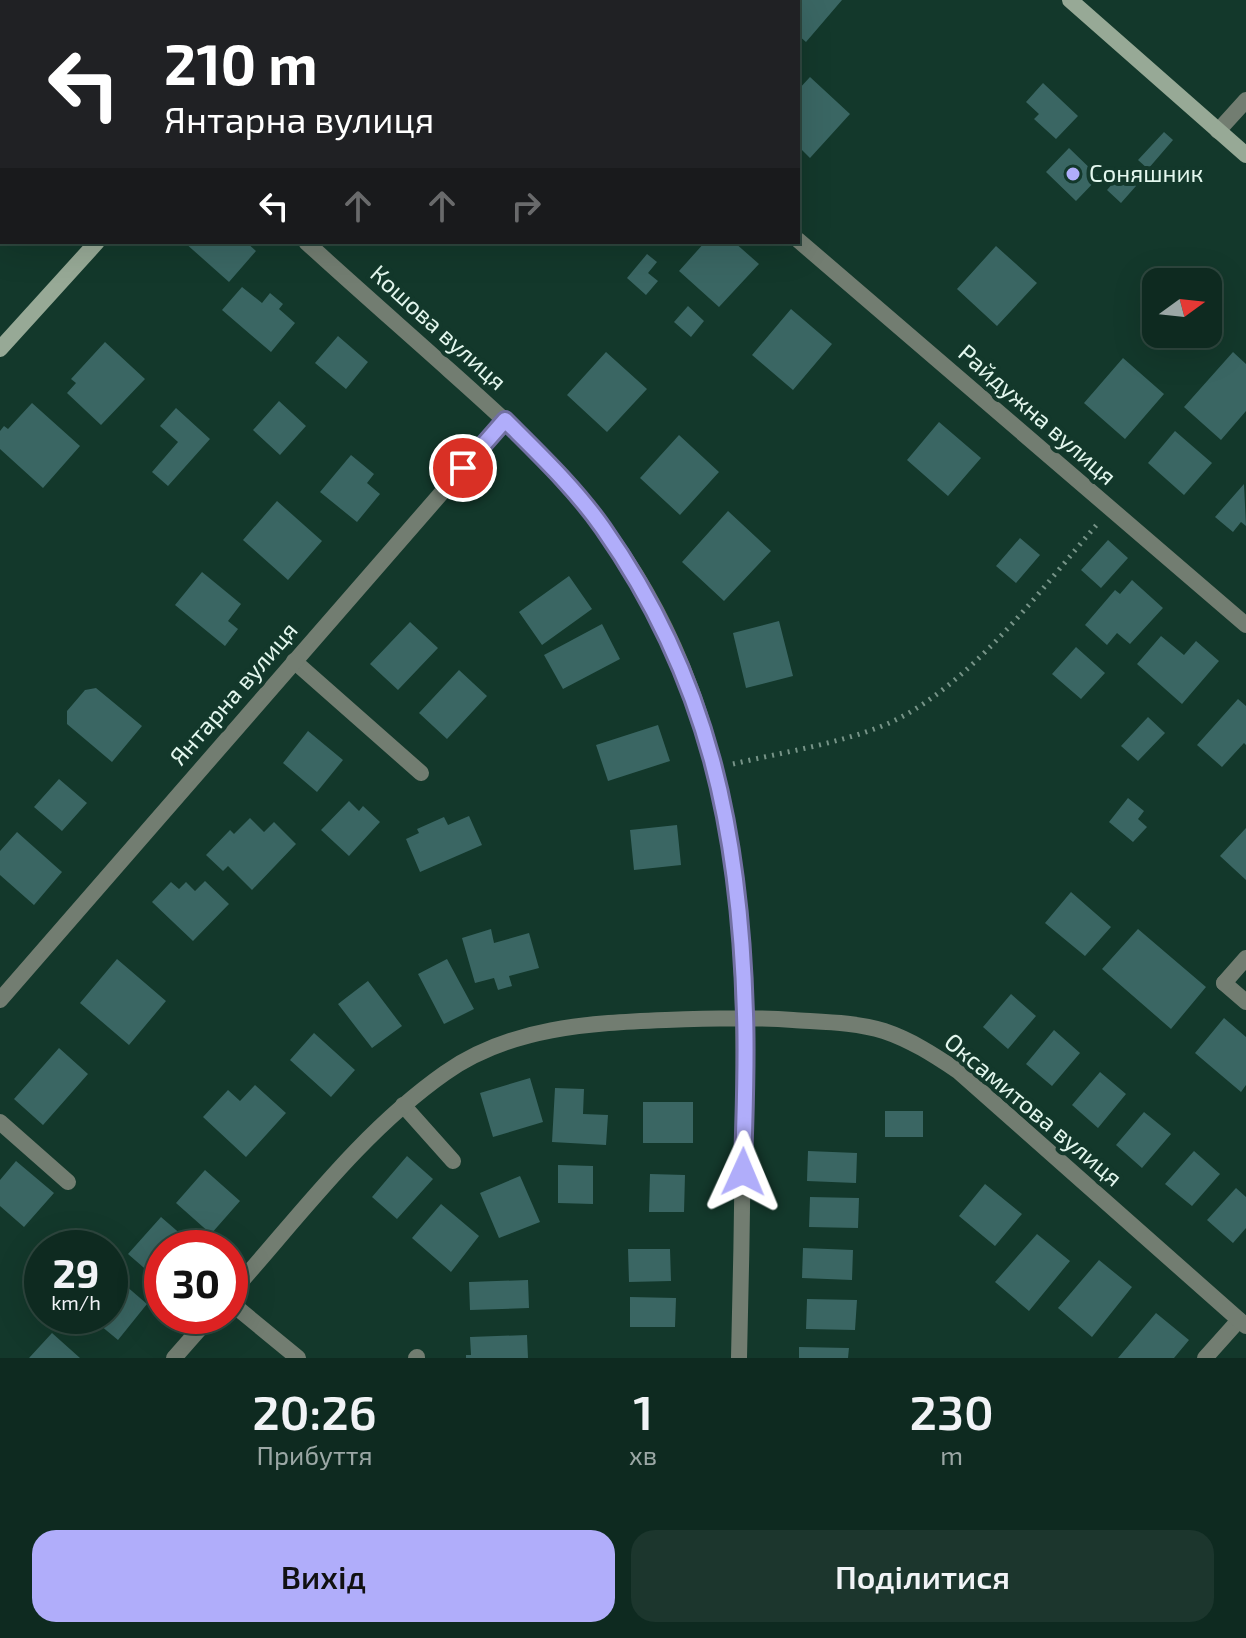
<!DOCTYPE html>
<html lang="uk">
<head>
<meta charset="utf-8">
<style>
	body { margin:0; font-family:"Exo 2",sans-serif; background:#1c362d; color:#f1f3f6; height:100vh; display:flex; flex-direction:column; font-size:30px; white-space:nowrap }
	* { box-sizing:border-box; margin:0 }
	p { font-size:26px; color:#9ba7a5 }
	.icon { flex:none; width:44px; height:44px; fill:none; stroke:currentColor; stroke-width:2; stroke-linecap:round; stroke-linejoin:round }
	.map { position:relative; height:1358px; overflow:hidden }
	.details { display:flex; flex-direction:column; background:#0e2a20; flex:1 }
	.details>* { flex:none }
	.top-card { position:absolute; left:0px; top:0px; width:800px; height:244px; box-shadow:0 8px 32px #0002,0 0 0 2px #2e463e; background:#202124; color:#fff; overflow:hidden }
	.needle { width:52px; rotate:75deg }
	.buttons { position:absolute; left:1142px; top:268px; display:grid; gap:16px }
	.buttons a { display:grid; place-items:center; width:80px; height:80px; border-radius:16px; background:#0e2a20; box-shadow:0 8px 32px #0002,0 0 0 2px #2e463e; font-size:40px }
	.speed { position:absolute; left:24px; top:1230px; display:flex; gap:16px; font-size:40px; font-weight:700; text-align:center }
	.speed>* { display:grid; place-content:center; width:104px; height:104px; border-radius:50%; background:#0e2a20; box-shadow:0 8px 32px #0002,0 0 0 2px #2e463e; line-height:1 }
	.speed small { font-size:20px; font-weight:400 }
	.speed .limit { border:12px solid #d22; background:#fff; color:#111 }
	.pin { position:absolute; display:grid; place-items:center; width:68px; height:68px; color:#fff; margin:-34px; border:4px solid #fff; border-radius:50%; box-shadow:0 2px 8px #0007 }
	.me { position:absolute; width:88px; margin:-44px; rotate:1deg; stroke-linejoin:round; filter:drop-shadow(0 0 6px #0008) }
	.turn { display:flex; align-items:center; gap:28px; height:168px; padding:0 32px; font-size:36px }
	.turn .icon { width:104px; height:104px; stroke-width:2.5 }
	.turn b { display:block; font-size:56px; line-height:68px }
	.lanes { display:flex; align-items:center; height:76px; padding:0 32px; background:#0003; justify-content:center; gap:40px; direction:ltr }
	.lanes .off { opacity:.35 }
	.eta { display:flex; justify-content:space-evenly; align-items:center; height:136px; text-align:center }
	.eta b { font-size:48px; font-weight:600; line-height:56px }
	.action { display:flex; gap:16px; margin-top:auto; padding:16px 32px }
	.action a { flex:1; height:92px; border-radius:24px; background:#b0adfa; color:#111; font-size:32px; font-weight:600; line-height:92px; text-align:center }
	.action a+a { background:#1c362d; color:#f1f3f6 }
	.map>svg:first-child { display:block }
</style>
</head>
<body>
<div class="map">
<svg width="1246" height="1358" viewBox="0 0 1246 1358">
	<rect width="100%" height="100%" fill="#13382b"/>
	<path fill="#3a6663" d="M798 0H842L806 42 798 35Z
		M810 77 850 114 810 158 798 146V90Z
		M1043 83 1078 116 1056 139 1034 119 1039 114 1026 102Z
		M1164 132 1173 140 1148 169 1138 160Z
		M1069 148 1099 177 1076 201 1046 172Z
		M1122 173 1136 186 1121 203 1107 190Z
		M184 242H246L256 251 229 282Z
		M705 242H734L759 264 719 307 679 271Z
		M996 246 1037 283 997 326 957 289Z
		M647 254 657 262 648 273 658 281 646 295 627 278Z
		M242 287 262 303 270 293 283 304 279 309 295 323 271 352 222 310Z
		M688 306 704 321 691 337 674 322Z
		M791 309 832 344 793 390 752 355Z
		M338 336 368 362 346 389 315 363Z
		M105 342 145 379 101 425 67 393 76 383 71 379Z
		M606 352 647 389 607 432 567 395Z
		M1233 352 1246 364V411L1221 440 1184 407Z
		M1123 358 1164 394 1125 439 1084 403Z
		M279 401 306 426 280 455 253 430Z
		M32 403 80 446 43 488 0 449V431L4 426 8 429Z
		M176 408 210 439 168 486 152 472 178 442 160 426Z
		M939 422 981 458 948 496 907 460Z
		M1175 431 1212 463 1184 495 1148 463Z
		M679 435 719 472 680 515 640 478Z
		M351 455 374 474 367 483 380 494 357 522 320 492Z
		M1244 484 1246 526 1241 522 1233 532 1215 517Z
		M277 501 322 541 288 580 243 540Z
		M728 511 771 551 724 601 682 562Z
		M1020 538 1040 555 1016 583 996 566Z
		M1108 540 1128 558 1101 588 1081 570Z
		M202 572 241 604 228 621 238 629 225 646 175 605Z
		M569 576 592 609 542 645 519 612Z
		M1132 580 1163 608 1130 644 1117 633 1107 645 1085 625 1115 590 1120 594Z
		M779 621 793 676 746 688 733 633Z
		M410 622 438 648 398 690 370 664Z
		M602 624 620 659 563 689 544 655Z
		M1161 636 1184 655 1196 641 1219 661 1182 704 1137 664Z
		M1076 647 1105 673 1081 699 1052 674Z
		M459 670 487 696 447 739 419 713Z
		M96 688 142 726 112 762 67 724V711L85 690Z
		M1238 699 1246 706V745L1244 743 1222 767 1197 745Z
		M1148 717 1165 733 1138 761 1121 746Z
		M658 725 670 761 608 781 596 745Z
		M308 731 343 760 317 792 283 763Z
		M59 779 87 803 62 831 34 807Z
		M1128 798 1144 811 1138 819 1147 827 1133 842 1109 822Z
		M349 801 359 811 363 806 380 822 349 856 321 830Z
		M469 816 482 845 420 872 406 839 419 833 417 829 444 817 448 825Z
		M250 818 264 832 274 822 296 844 252 890 228 866 223 871 206 855 230 830 234 834Z
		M677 825 681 865 634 870 630 830Z
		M1246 828V880L1220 856Z
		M17 832 62 872 34 905 0 875V851Z
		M205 881 229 904 193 941 152 902 171 882 179 889 186 882 195 891Z
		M1071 892 1111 927 1085 956 1045 923Z
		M491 929 494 943 529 933 539 968 509 976 512 986 498 990 494 978 475 983 462 938Z
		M1138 929 1206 987 1171 1029 1102 969Z
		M117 959 166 1001 129 1045 80 1003Z
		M447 959 474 1009 444 1024 418 974Z
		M368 981 402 1026 372 1048 338 1004Z
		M1011 994 1036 1016 1008 1049 983 1027Z
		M1224 1018 1246 1037V1085L1241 1092 1195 1053Z
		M1054 1030 1080 1053 1052 1086 1026 1064Z
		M314 1033 355 1070 331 1097 290 1060Z
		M59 1048 88 1074 43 1125 14 1099Z
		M1100 1072 1126 1094 1098 1128 1072 1105Z
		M530 1078 543 1122 493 1137 480 1093Z
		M255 1085 286 1113 246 1157 203 1117 228 1090 240 1101Z
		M555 1088 584 1089 583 1114 608 1115 606 1145 552 1142Z
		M643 1102H693V1143H643Z
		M885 1111H923V1137H885Z
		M1144 1112 1171 1134 1142 1168 1116 1145Z
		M808 1151 857 1153 856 1183 807 1181Z
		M1194 1151 1220 1174 1192 1206 1165 1184Z
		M407 1156 433 1179 397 1219 372 1197Z
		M16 1161 54 1193 24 1227 0 1206V1180Z
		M558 1165 593 1166V1204L558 1203Z
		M205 1170 240 1201 211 1234 176 1203Z
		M650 1174 685 1175 684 1212H649Z
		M520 1176 540 1222 499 1238 480 1193Z
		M985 1184 1022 1214 995 1246 959 1216Z
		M1236 1188 1246 1197V1228L1233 1243 1207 1220Z
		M810 1197 859 1198 858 1228 809 1227Z
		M441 1204 479 1236 451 1272 412 1238Z
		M161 1217 191 1243 187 1248H162V1276L158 1280 128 1254Z
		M1037 1234 1070 1261 1029 1311 995 1282Z
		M803 1248 853 1250 852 1280 802 1278Z
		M628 1249H670L671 1281 629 1282Z
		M1099 1260 1132 1287 1092 1337 1058 1308Z
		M118 1279 147 1304 118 1340 89 1316H110V1288Z
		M528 1280 529 1308 470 1310 469 1282Z
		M630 1297 676 1298 675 1327H630Z
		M807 1299 857 1300 855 1330 806 1329Z
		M1156 1313 1189 1340 1174 1358H1118Z
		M52 1333 80 1358H29Z
		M527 1335 528 1358H466V1355H471L470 1337Z
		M799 1347 849 1348 848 1358H799Z"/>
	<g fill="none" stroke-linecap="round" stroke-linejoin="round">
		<path stroke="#779488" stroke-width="5" stroke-dasharray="2 6" stroke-linecap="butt" d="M733 764C783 752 839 744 887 724 969 688 1041 589 1099 522"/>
		<path stroke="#727d71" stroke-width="16" d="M294 661 421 773
			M1224 983 1246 1002
			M403 1105 453 1161
			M0 1122 68 1182
			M230 1302 298 1358
			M416 1358 417 1357
			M1205 1358 1239 1320"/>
		<path stroke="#727d71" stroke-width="16" d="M30 0 33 2
			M528 0 530 2
			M1218 131 1246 100
			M798 240 1246 625
			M306 242C353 285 401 327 449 370 503 418 557 467 601 524 740 707 747 922 743 1141 742 1213 741 1286 739 1358
			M1224 983 1246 958
			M0 1000 505 420
			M230 1294C298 1218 361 1132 445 1073 510 1027 590 1023 666 1020 709 1018 751 1017 793 1020 823 1022 855 1022 884 1031 911 1040 934 1055 958 1071L1246 1326
			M174 1358 211 1316"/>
		<path stroke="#97a996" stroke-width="16" d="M1070 0 1246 155
			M313 2 315 0
			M0 349 97 242"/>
	</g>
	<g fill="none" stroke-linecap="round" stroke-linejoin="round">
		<defs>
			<path id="route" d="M463 468 505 420C539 454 575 488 603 528 709 679 740 833 745 1014 747 1067 744 1120 743 1172"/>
		</defs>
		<use href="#route" stroke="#7270a2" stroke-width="20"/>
		<use href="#route" stroke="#b0adfa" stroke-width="14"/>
	</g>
	<circle fill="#b0adfa" stroke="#13382b" stroke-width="3" cx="1073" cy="174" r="8"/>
	<g text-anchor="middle" stroke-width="8" stroke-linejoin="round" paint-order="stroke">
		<g font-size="24" fill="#e3f7ee" stroke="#13382b" text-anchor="start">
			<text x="1089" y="182">Соняшник</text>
		</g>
		<g font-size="24" fill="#e3f7ee" stroke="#13382b">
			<text transform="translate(438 328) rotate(42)" y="8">Кошова вулиця</text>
			<text transform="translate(1037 415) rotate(41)" y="8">Райдужна вулиця</text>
			<text transform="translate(234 694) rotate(-49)" y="8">Янтарна вулиця</text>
			<text transform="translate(1033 1110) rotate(40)" y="8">Оксамитова вулиця</text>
		</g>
	</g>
</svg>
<div class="buttons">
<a><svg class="needle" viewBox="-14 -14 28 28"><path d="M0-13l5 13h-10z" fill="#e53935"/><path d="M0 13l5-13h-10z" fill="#9ba7a5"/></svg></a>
</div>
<div class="speed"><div>29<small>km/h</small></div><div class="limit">30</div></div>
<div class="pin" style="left:463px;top:468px;background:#d93025"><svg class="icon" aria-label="arrive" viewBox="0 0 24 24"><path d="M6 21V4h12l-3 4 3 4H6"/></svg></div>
<svg class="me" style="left:743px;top:1172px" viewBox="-20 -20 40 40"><path d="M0-17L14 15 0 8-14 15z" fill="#b0adfa" stroke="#fff" stroke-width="4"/></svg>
<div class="top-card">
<div class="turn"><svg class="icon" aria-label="left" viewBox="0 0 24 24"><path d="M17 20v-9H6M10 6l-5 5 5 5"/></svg><div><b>210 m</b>Янтарна вулиця</div></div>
<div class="lanes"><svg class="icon" aria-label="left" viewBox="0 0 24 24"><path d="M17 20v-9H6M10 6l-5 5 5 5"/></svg><svg class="icon off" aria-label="ahead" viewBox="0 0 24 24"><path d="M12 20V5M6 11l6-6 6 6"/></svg><svg class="icon off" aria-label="ahead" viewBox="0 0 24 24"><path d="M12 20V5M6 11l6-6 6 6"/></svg><svg class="icon off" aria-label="right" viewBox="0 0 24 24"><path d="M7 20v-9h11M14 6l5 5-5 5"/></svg></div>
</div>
</div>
<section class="details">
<div class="eta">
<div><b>20:26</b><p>Прибуття</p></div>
<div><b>1</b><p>хв</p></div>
<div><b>230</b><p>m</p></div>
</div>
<div class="action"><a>Вихід</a><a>Поділитися</a></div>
</section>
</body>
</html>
